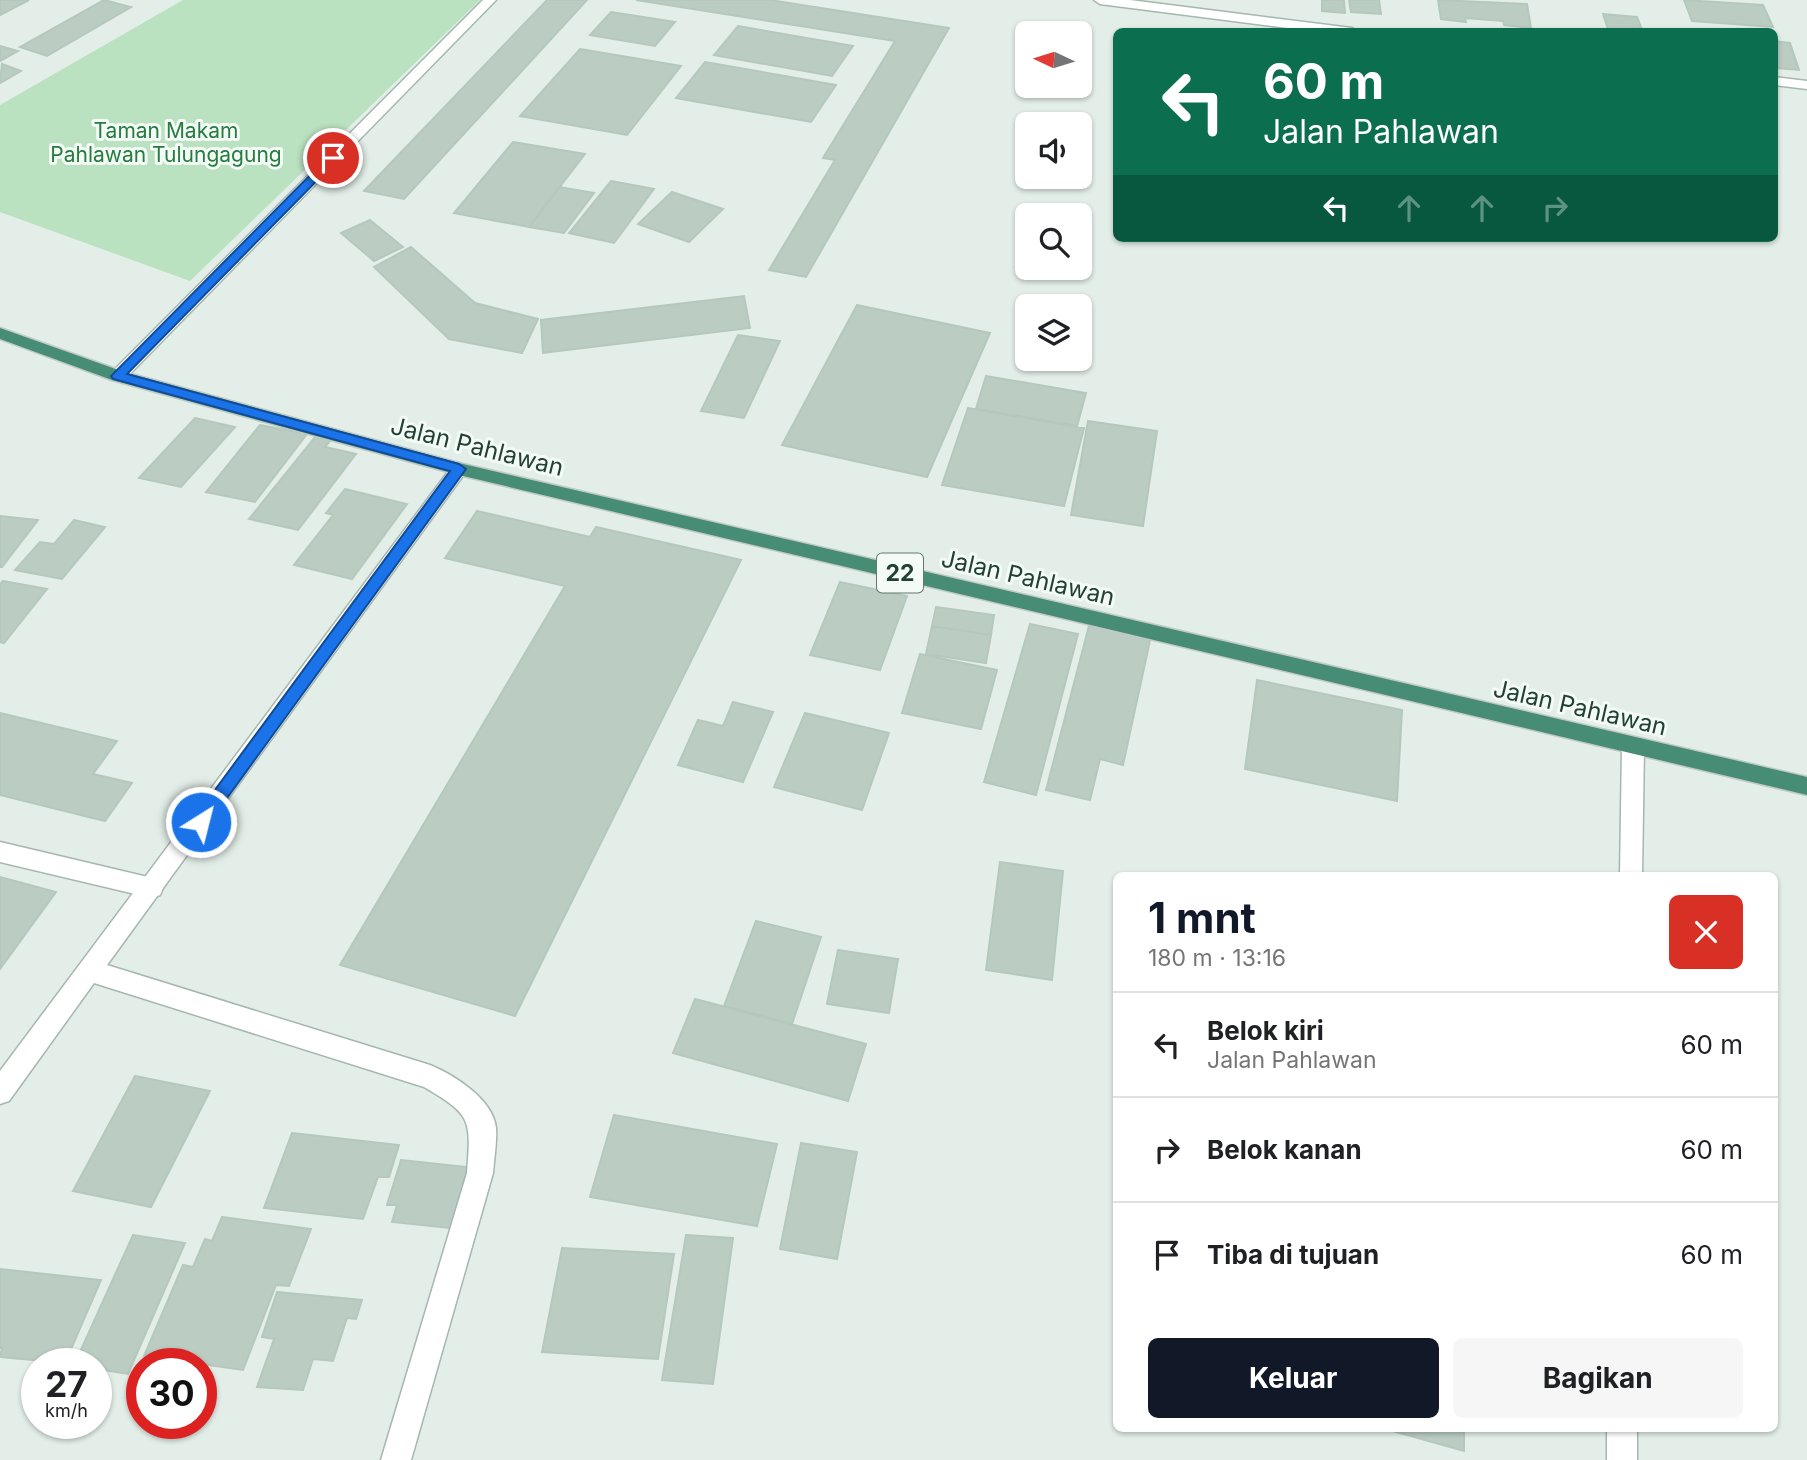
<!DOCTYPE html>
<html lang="id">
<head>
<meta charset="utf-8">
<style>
	body { margin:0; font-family:Inter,sans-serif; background:#f6f6f6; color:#202124; height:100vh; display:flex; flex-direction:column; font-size:26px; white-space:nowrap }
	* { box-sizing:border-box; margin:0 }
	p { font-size:23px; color:#757577 }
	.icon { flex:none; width:38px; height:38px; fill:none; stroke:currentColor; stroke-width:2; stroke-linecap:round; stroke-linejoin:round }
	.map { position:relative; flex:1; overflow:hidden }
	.details { position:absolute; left:1113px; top:872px; width:665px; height:560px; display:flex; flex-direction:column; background:#fff; border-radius:10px; box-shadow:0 2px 5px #0004 }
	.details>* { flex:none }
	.guide { position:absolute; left:1113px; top:28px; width:665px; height:214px; border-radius:10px; box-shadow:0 2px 5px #0004; background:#0b6e4f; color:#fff; overflow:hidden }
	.needle { width:46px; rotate:274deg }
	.tools { position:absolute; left:1015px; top:21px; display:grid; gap:14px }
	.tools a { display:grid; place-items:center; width:77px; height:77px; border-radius:10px; background:#fff; box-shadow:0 2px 5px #0004; font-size:35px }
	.speed { position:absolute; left:21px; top:1348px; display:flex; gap:14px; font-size:35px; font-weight:700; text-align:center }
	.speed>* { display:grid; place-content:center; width:91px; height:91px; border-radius:50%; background:#fff; box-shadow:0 2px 5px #0004; line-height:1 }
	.speed small { font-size:18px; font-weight:400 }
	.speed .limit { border:10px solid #d22; background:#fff; color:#111 }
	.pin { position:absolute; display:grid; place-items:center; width:60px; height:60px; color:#fff; margin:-30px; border:4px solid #fff; border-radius:50%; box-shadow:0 2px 7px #0007 }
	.me { position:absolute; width:77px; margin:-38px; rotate:36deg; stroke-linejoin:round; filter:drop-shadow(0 0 5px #0008) }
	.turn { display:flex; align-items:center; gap:24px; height:147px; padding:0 35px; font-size:32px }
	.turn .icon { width:91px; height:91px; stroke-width:2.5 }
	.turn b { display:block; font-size:49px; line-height:60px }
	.lanes { display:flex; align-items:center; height:66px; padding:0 35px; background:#0003; justify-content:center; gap:35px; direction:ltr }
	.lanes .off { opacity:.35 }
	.round { display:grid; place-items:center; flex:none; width:74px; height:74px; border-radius:10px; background:#f6f6f6 }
	.headline { display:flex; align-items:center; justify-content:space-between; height:119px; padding:0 35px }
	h1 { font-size:42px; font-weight:700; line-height:52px; color:#111827 }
	.button { display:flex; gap:14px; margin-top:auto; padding:14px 35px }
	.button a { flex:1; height:80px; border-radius:10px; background:#111827; color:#fff; font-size:28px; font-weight:700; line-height:80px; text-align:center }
	.button a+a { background:#f6f6f6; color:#202124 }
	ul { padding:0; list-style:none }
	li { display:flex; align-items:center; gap:21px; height:105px; padding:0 35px; border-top:2px solid #e0e0e0 }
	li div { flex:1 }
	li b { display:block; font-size:26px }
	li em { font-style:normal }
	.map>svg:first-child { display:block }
</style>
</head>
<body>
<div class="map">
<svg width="1807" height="1460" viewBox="0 0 1807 1460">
	<rect width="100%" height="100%" fill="#e3eee8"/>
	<path fill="#bae1c0" d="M183 0H480L190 281 0 212V105Z"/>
	<path fill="#bbccc3" stroke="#b5c8be" stroke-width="2" d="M0 0H29L0 15Z
		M104 0 131 7 47 56 20 47Z
		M547 0H587L404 199 364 191Z
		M636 0H770L949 28 806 277 769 270 835 160 823 158 895 41Z
		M1322 0H1344L1345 13 1322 11Z
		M1349 0H1379L1381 14 1351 12Z
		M1438 0 1527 4 1531 28 1504 25 1503 21 1465 18 1466 22 1441 19Z
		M1684 0 1763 5 1773 27 1692 21Z
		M611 12 675 22 655 46 590 35Z
		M1603 14 1637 17 1643 32H1609Z
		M738 26 853 46 832 76 714 55Z
		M1774 41 1790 43 1799 70 1774 68Z
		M0 46 18 51 0 61Z
		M580 49 681 66 627 135 520 116Z
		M705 62 836 85 811 122 676 98Z
		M2 64 21 71 0 83Z
		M513 142 585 154 529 227 454 213Z
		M611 181 654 189 614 243 569 233Z
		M559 187 594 193 564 233 529 227Z
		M672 192 723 209 689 242 638 224Z
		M370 220 403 247 374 261 341 233Z
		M411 247 475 303 538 319 522 353 449 339 374 267Z
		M744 296 750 328 543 353 541 320Z
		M857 305 990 333 927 477 782 445Z
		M738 335 780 341 744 418 701 411Z
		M986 376 1086 393 1077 426 976 409Z
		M968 408 1084 428 1064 506 942 485Z
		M195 418 235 427 181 487 139 478Z
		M1088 421 1157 431 1143 526 1071 515Z
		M260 425 307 434 255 502 206 492Z
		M315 437 331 440 325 447 356 454 298 530 249 519Z
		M345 489 407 504 352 579 294 565 333 515 326 513Z
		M477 511 590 537 596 527 741 560 515 1016 340 965 565 586 445 558Z
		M0 516 38 520 2 567H0Z
		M74 520 105 527 62 579 15 570 40 542 54 544Z
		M3 581 47 589 4 643 0 642V584Z
		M840 582 907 596 880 670 810 655Z
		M936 607 994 615 991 635 932 626Z
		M1090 622 1151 636 1123 765 1100 759 1090 800 1046 790Z
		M1030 624 1078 634 1036 795 984 782Z
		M932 626 991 635 986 663 926 654Z
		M920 654 997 670 981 729 902 713Z
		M1257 680 1402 710 1397 801 1245 769Z
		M733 702 773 712 743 782 678 765 698 720 723 726Z
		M0 713 117 741 93 774 132 783 105 821 0 795Z
		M805 713 889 733 862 810 774 787Z
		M1000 862 1063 871 1052 980 986 970Z
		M0 877 56 892 0 969Z
		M756 921 821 937 792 1024 724 1006Z
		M838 950 898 959 889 1013 827 1004Z
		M695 999 866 1044 848 1101 673 1053Z
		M135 1076 210 1091 151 1207 73 1191Z
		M614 1115 777 1144 757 1226 590 1197Z
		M292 1133 399 1145 389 1177H378L363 1219 264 1208Z
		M801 1143 857 1152 837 1259 780 1249Z
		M401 1160 476 1168 459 1229 392 1222 397 1205H387Z
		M222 1217 311 1229 289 1286 276 1285 243 1370 144 1356 183 1265 193 1267 205 1239 212 1241Z
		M133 1235 185 1243 128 1374 96 1369V1363H75Z
		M686 1235 733 1238 713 1384 662 1380Z
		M562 1248 674 1254 658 1359 542 1352Z
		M0 1269 101 1280 65 1363 0 1357 2 1348H0Z
		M277 1292 362 1300 356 1319 347 1318 333 1361 313 1359 303 1390 257 1387 274 1339 262 1337Z
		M1382 1428H1464V1451Z"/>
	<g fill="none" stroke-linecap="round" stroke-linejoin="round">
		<defs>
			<path id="service" d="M0 842 152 878 160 881 163 888 160 895 152 898 0 862Z"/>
			<path id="minor" d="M1094 0H1130L1352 28 1358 32H1318L1100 4Z
				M1774 77 1807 81V89L1774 85Z
				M459 463 465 465 468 469 465 473 107 965 430 1065C454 1075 493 1099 496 1128 497 1143 494 1159 493 1173L411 1460H381L467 1173C471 1119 472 1115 424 1087L94 983 9 1101 0 1104V1071L453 465Z
				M1633 737 1640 740 1644 746 1642 875H1620L1622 746 1626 740Z
				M1607 1428H1637V1460H1607Z"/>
			<path id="tertiary" d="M483 0H496L124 380H112L110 376 112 372Z"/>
			<path id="trunk" d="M0 328 124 372 459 463 1807 777V795L459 475 112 380 0 339Z"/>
		</defs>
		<use href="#service" stroke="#a5b7af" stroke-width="3"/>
		<use href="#minor" stroke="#a5b7af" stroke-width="3"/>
		<use href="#tertiary" stroke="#a5b7af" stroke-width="3"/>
		<use href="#trunk" stroke="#c1cac6" stroke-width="3"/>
		<use href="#service" fill="#fff" fill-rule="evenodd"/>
		<use href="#minor" fill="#fff" fill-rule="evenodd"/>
		<use href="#tertiary" fill="#fff" fill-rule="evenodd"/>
		<use href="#trunk" fill="#478c74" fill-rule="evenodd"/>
	</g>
	<path fill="#1a73e8" stroke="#114b97" stroke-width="2" d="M329 156 339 158 127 374 459 464 466 469 206 827 201 829 195 827 192 822 195 817 450 471 113 379 111 376Z"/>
	<g text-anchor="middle" stroke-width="6" stroke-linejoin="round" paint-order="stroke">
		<g font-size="21" fill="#277c3f" stroke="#f4faf6">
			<text x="166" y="138">Taman Makam<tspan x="166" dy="24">Pahlawan Tulungagung</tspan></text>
		</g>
		<rect fill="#f4faf6" stroke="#60786f" stroke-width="2" x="877" y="553.5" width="46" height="39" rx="5"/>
		<g font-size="23" font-weight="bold" fill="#214135">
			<text x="900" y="581">22</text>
		</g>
		<g font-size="24" fill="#214135" stroke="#f4faf6">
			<text transform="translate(477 447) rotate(14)" y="8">Jalan Pahlawan</text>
			<text transform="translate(1028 578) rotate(13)" y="8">Jalan Pahlawan</text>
			<text transform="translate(1580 708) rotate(13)" y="8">Jalan Pahlawan</text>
		</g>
	</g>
</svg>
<div class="tools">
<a><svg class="needle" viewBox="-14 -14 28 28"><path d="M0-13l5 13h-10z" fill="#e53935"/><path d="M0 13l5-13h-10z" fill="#757577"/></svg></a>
<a><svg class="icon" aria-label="sound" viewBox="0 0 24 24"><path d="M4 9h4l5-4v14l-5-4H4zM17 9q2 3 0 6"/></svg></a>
<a><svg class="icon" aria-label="search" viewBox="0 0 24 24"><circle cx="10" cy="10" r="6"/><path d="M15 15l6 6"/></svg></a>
<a><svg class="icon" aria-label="layers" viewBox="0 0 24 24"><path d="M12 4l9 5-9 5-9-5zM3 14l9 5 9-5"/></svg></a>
</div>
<div class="speed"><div>27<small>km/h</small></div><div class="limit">30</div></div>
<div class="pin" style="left:333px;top:158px;background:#d93025"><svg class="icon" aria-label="arrive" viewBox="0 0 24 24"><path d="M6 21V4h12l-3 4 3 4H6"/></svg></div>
<svg class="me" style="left:201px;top:822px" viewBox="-20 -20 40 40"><circle r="17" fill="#1a73e8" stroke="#fff" stroke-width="3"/><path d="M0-11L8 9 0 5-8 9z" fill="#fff"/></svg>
<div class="guide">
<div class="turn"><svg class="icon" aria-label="left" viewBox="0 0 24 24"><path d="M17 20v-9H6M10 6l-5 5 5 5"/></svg><div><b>60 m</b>Jalan Pahlawan</div></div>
<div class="lanes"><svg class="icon" aria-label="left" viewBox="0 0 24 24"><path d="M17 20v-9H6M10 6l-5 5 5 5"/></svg><svg class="icon off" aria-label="ahead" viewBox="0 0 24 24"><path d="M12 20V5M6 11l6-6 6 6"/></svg><svg class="icon off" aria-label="ahead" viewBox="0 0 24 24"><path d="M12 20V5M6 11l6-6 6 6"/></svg><svg class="icon off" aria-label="right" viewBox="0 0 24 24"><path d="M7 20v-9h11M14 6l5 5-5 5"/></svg></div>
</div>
<section class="details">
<div class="headline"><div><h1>1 mnt</h1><p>180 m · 13:16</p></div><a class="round" style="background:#d93025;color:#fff"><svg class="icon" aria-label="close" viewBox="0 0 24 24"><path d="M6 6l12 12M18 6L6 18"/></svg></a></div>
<ul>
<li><svg class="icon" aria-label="left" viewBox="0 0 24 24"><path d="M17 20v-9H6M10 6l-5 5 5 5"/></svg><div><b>Belok kiri</b><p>Jalan Pahlawan</p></div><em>60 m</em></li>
<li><svg class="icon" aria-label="right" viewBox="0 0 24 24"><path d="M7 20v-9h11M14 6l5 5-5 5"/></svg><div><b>Belok kanan</b></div><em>60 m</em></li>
<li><svg class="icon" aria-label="arrive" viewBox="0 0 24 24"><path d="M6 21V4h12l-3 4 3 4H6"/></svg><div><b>Tiba di tujuan</b></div><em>60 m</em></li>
</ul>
<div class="button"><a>Keluar</a><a>Bagikan</a></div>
</section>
</div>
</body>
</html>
